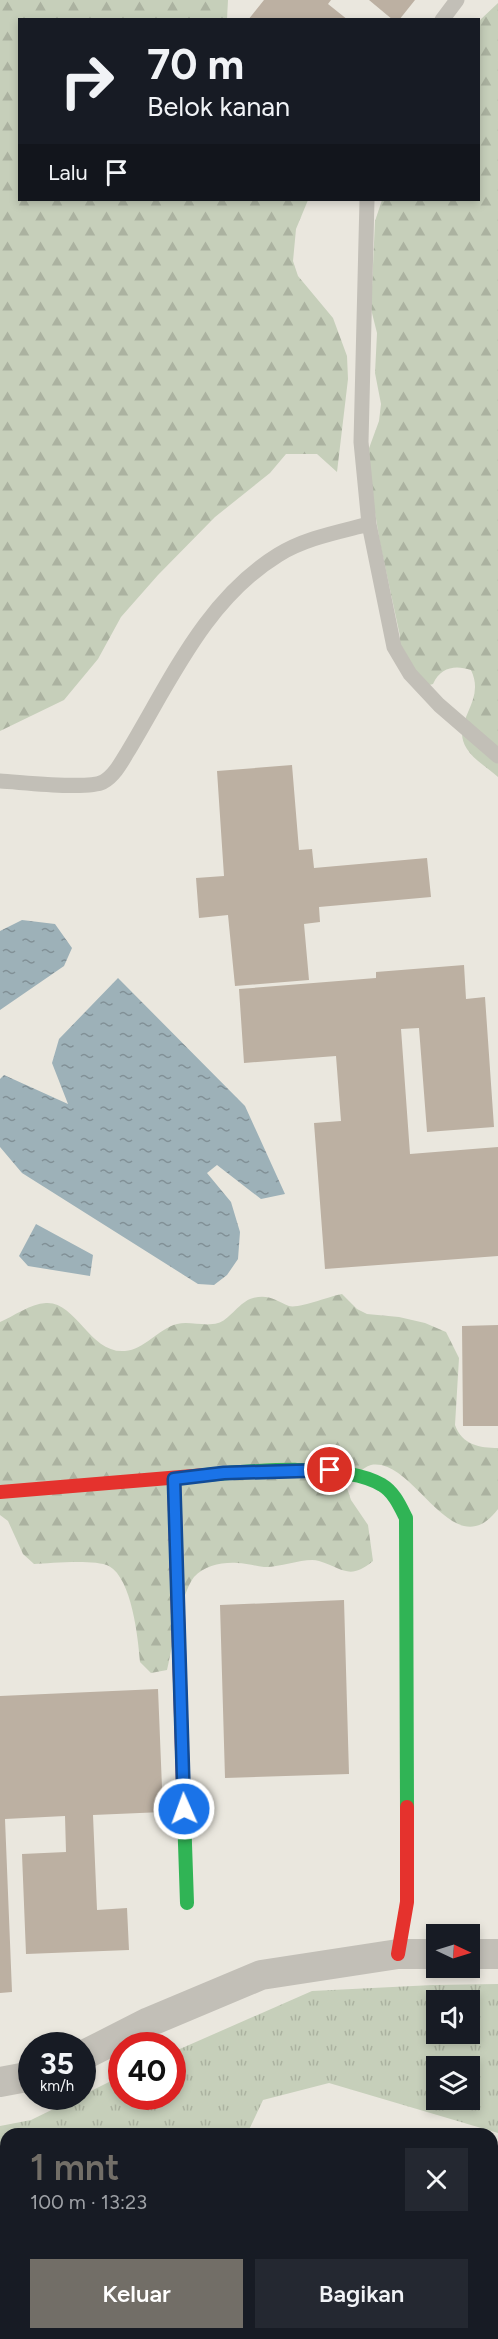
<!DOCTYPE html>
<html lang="id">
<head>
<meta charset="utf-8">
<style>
	body { margin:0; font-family:Figtree,sans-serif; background:#242831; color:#f1f3f6; height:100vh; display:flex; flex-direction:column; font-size:22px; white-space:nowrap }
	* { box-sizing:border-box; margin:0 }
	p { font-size:20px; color:#9ea1a6 }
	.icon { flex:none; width:33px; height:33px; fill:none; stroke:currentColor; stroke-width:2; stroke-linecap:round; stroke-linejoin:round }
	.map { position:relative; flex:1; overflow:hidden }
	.details { position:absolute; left:0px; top:2128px; width:498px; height:212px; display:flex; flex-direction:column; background:#171b24; border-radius:18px 18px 0 0; box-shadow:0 3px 9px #0003 }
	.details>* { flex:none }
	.banner { position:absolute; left:18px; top:18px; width:462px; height:183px; border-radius:0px; box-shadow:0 3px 9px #0003; background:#171b24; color:#f1f3f6; overflow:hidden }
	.needle { width:39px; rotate:94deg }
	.controls { position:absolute; left:426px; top:1924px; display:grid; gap:12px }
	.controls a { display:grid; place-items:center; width:54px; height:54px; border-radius:0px; background:#171b24; box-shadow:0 3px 9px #0003; font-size:30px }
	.speed { position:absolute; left:18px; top:2032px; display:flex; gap:12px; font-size:30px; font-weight:700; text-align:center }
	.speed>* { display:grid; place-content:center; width:78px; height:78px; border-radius:50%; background:#171b24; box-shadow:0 3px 9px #0003; line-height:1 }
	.speed small { font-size:15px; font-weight:400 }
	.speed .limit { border:9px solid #d22; background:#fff; color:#111 }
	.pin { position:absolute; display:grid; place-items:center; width:51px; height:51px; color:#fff; margin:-26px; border:3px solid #fff; border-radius:50%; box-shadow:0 2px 6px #0007 }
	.me { position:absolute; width:66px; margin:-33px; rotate:358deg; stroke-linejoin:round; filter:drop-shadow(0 0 4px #0008) }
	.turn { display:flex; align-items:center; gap:21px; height:126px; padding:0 30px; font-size:27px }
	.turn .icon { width:78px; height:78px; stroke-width:2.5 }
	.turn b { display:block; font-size:42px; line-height:51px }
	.then { display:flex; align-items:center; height:57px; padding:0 30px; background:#0003; gap:12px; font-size:22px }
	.round { display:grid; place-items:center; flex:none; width:63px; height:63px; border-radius:0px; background:#242831 }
	.headline { display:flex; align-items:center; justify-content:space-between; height:102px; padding:0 30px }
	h1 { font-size:36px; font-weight:600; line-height:45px; color:#726e67 }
	.primary-button { display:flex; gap:12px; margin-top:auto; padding:12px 30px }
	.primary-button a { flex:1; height:69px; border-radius:0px; background:#726e67; color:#fff; font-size:24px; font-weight:600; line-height:69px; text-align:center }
	.primary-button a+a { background:#242831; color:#f1f3f6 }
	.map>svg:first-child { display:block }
</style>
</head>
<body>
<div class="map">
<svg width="498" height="2339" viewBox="0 0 498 2339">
	<defs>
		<pattern id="grass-tufts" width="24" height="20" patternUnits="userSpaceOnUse" patternTransform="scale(1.5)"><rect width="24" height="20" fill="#c6cfba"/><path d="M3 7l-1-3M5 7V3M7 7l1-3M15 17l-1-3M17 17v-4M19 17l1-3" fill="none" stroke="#abb2a0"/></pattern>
		<pattern id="forest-firs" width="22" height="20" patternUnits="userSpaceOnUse" patternTransform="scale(1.5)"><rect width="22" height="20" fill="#c6cfba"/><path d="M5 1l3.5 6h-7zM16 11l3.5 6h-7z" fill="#abb2a0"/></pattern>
		<pattern id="water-ripples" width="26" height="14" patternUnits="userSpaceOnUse" patternTransform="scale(1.5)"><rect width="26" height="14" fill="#9db1b8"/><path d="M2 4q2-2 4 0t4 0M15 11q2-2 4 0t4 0" fill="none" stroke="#819096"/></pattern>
	</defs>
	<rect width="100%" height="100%" fill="#eae7de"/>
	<path fill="url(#grass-tufts)" fill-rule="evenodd" d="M498 1984V2133L329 2083 263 2100 247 2134H6V2334H180L178 2339H0V2126L31 2120 78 2097H82L83 2095 121 2076 122 2097H172L173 2052 312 1991 433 1985ZM436 2001H470V2034H436ZM436 2067H470V2100H436Z"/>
	<path fill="url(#forest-firs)" d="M0 0H228L227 19 20 20V200H308L296 229 293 261 298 276 333 318 347 356 348 379 337 472 317 454H286L270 473 215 517 158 575 121 617 98 659 64 700 0 731Z
		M498 3V777C488 768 474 760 467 749 449 722 487 703 471 670 455 665 441 667 433 684L422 687 399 651 400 636 380 543 369 476 368 451 379 421 381 404 375 373 377 333 371 309 375 221 382 200H478L479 21Z
		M342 1294 357 1309 367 1314 399 1317 425 1323 446 1332 459 1358 455 1425C462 1445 480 1448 498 1448V1509C453 1569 415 1457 371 1465 362 1467 353 1479 346 1485L351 1500 368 1525 373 1561C349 1581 343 1568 319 1561 306 1557 280 1568 264 1567 255 1566 246 1563 237 1563 222 1562 204 1566 194 1577 181 1593 172 1648 167 1670L151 1673 140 1662C138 1638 132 1579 109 1566 95 1559 51 1563 34 1564L23 1554 8 1521 0 1515V1322C14 1316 30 1304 46 1303 76 1301 90 1354 125 1351 144 1350 158 1329 177 1324 190 1321 205 1327 218 1323 228 1321 238 1304 250 1299 267 1293 275 1300 289 1306 298 1309 330 1296 342 1294Z"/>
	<path fill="url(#water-ripples)" d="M22 920 55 924 72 948 64 966 0 1010V931Z
		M118 978 245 1106 285 1194 261 1199 217 1165 207 1173 231 1202 240 1232 238 1259 227 1275 214 1285 198 1284 22 1173 0 1147V1079L4 1075 68 1104 52 1063 59 1039Z
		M36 1224 93 1255 90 1276 28 1266 19 1256Z"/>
	<path fill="#bcb0a2" d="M264 0H331L328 4 348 20H248Z
		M369 0H415L399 20H393Z
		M292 765 299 850 312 849 314 868 427 858 431 897 319 907 320 922 304 924 309 980 235 986 228 915 199 918 196 878 224 876 217 771Z
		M464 965 466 999 485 997 494 1127 427 1132 419 1028 401 1029 410 1154 498 1147V1256L325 1269 314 1123 341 1121 336 1056 244 1063 239 989 376 978V972Z
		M498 1325V1426H463L462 1326Z
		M344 1600 349 1774 225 1778 220 1605Z
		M158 1689 163 1812 93 1815 97 1910 127 1908 129 1950 26 1954 22 1854 66 1852 65 1816 5 1819 12 1992 0 1993V1696Z
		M497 2272H498V2299L492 2297Z
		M317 2334H341L340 2339H316Z
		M348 2334H375L374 2339H348Z
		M423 2334H468L467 2339H447Z"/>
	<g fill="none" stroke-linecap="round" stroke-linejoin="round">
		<path stroke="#c2bfb7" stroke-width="15" d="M442 20 457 0
			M367 200 361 442 369 524 394 647 410 674 439 705 498 756
			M0 781C21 782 87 790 103 782 114 776 121 763 127 753 170 682 205 600 278 555 305 538 339 532 369 524"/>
		<path stroke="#c2bfb7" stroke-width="30" d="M470 1954H498
			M82 2056 149 2022 261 1975 398 1954H436
			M0 2082 32 2076
			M492 2249 494 2238
			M299 2339 300 2334
			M473 2339 474 2334"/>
		<path stroke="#30b455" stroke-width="14" d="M205 1475C249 1471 346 1462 382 1485 394 1492 400 1506 406 1518L407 1807
			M183 1785 187 1903"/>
		<path stroke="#e5322d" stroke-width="14" d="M174 1479 183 1785
			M0 1492 205 1475
			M398 1954 407 1902V1807"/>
	</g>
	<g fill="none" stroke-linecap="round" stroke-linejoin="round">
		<defs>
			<path id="route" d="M184 1809 174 1479 224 1473 330 1470"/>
		</defs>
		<use href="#route" stroke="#114b97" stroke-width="15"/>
		<use href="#route" stroke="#1a73e8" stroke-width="10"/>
	</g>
</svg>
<div class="controls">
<a><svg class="needle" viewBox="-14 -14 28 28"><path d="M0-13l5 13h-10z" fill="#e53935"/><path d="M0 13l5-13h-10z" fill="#9ea1a6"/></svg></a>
<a><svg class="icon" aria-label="sound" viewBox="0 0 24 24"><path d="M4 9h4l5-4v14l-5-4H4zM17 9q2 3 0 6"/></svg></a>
<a><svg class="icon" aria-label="layers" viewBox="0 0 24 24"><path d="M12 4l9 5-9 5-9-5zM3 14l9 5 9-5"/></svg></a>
</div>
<div class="speed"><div>35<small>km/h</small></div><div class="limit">40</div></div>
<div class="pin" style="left:330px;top:1470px;background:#d93025"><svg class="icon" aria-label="arrive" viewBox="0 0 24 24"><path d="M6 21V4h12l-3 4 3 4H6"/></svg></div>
<svg class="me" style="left:184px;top:1809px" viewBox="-20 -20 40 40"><circle r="17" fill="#1a73e8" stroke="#fff" stroke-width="3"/><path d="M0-11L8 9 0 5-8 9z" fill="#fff"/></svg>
<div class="banner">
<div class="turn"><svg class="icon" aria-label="right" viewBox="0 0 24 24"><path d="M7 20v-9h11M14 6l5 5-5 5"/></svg><div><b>70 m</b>Belok kanan</div></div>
<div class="then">Lalu<svg class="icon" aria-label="arrive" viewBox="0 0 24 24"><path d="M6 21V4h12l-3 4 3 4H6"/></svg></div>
</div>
<section class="details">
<div class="headline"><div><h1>1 mnt</h1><p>100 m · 13:23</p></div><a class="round"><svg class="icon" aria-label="close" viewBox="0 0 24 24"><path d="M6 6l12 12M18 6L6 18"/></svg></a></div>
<div class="primary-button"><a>Keluar</a><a>Bagikan</a></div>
</section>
</div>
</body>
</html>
